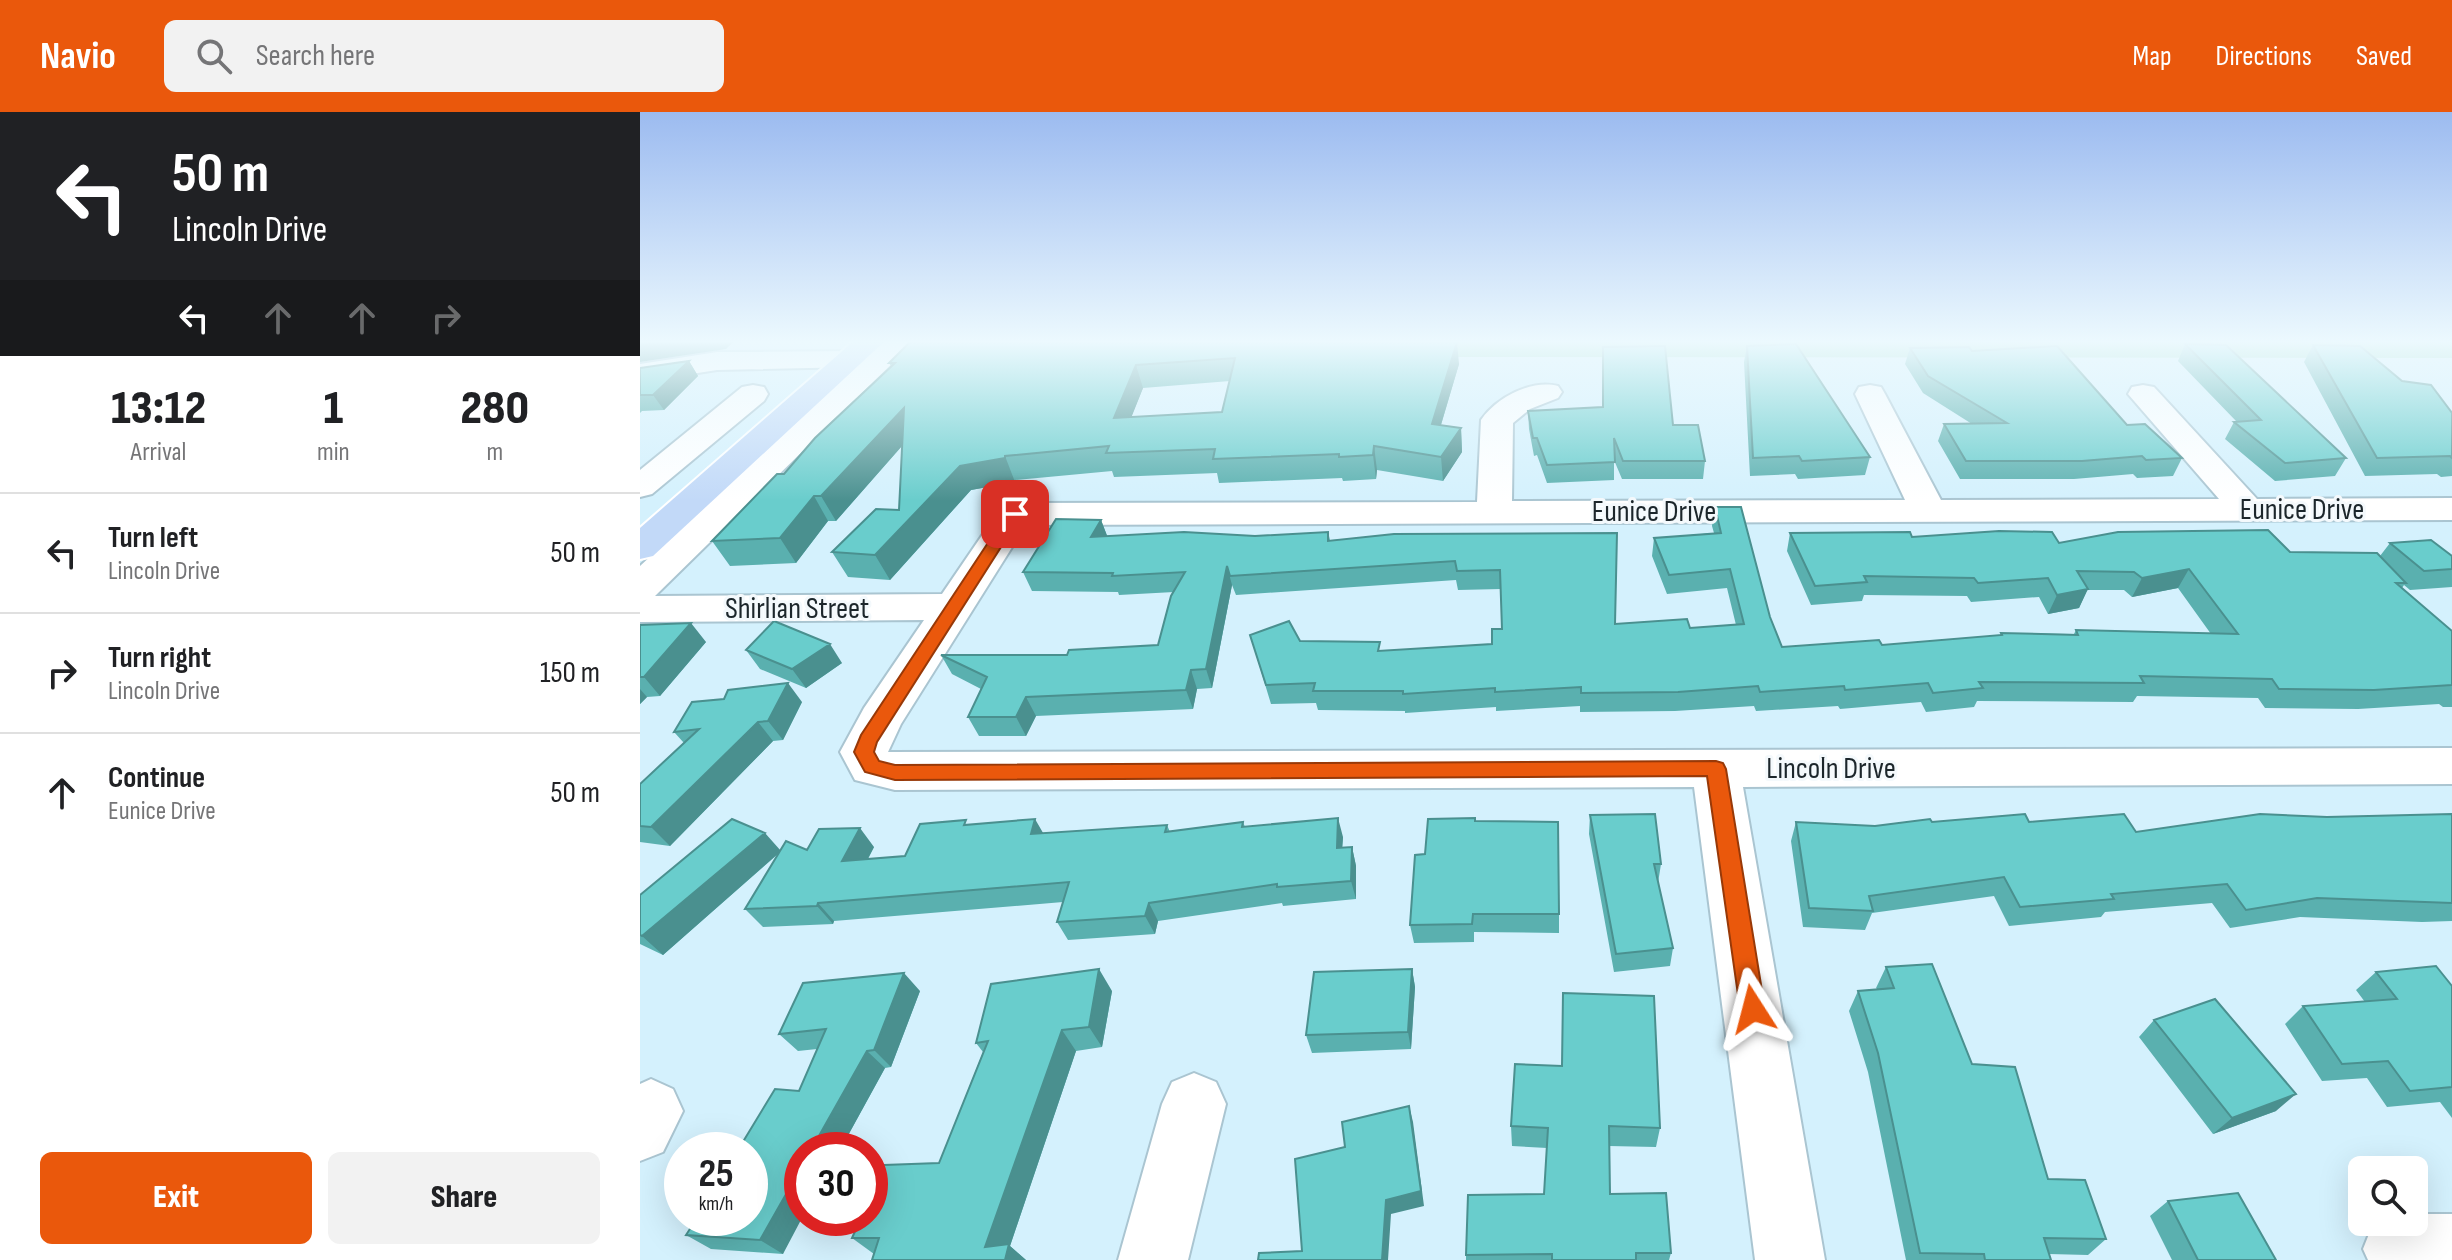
<!DOCTYPE html>
<html lang="en">
<head>
<meta charset="utf-8">
<style>
	body { margin:0; font-family:"Sofia Sans Condensed",sans-serif; background:#f2f2f2; color:#202124; height:100vh; display:flex; flex-direction:column; font-size:30px; white-space:nowrap }
	* { box-sizing:border-box; margin:0 }
	p { font-size:26px; color:#757577 }
	.icon { flex:none; width:44px; height:44px; fill:none; stroke:currentColor; stroke-width:2; stroke-linecap:round; stroke-linejoin:round }
	.map { position:relative; flex:1; overflow:hidden }
	.side { display:flex; flex-direction:column; background:#fff; width:640px }
	.side>* { flex:none }
	.top-card { background:#202124; color:#fff; overflow:hidden }
	.controls { position:absolute; left:1708px; top:1044px; display:grid; gap:16px }
	.controls a { display:grid; place-items:center; width:80px; height:80px; border-radius:12px; background:#fff; box-shadow:0 8px 32px #0002; font-size:40px }
	.speed { position:absolute; left:24px; top:1020px; display:flex; gap:16px; font-size:40px; font-weight:700; text-align:center }
	.speed>* { display:grid; place-content:center; width:104px; height:104px; border-radius:50%; background:#fff; box-shadow:0 8px 32px #0002; line-height:1 }
	.speed small { font-size:20px; font-weight:400 }
	.speed .limit { border:12px solid #d22; background:#fff; color:#111 }
	.pin { position:absolute; display:grid; place-items:center; width:68px; height:68px; color:#fff; margin:-34px; border-radius:16px; box-shadow:0 4px 12px #0006 }
	.me { position:absolute; width:88px; margin:-44px; rotate:351deg; stroke-linejoin:round; filter:drop-shadow(0 0 6px #0008) }
	.turn { display:flex; align-items:center; gap:28px; height:168px; padding:0 40px; font-size:36px }
	.turn .icon { width:104px; height:104px; stroke-width:2.5 }
	.turn b { display:block; font-size:56px; line-height:68px }
	.lanes { display:flex; align-items:center; height:76px; padding:0 40px; background:#0003; justify-content:center; gap:40px; direction:ltr }
	.lanes .off { opacity:.35 }
	.eta { display:flex; justify-content:space-evenly; align-items:center; height:136px; text-align:center }
	.eta b { font-size:48px; font-weight:800; line-height:56px }
	.action { display:flex; gap:16px; margin-top:auto; padding:16px 40px }
	.action a { flex:1; height:92px; border-radius:12px; background:#ea580c; color:#fff; font-size:32px; font-weight:800; line-height:92px; text-align:center }
	.action a+a { background:#f2f2f2; color:#202124 }
	ul { padding:0; list-style:none }
	li { display:flex; align-items:center; gap:24px; height:120px; padding:0 40px; border-top:2px solid #e0e0e0 }
	li div { flex:1 }
	li b { display:block; font-size:30px }
	li em { font-style:normal }
	header { display:flex; align-items:center; gap:48px; box-sizing:border-box; height:112px; padding:0 40px; background:#ea580c; color:#fff }
	header strong { font-size:38px }
	nav { display:flex; gap:44px; margin-inline-start:auto; font-size:28px }
	.search { width:560px; height:72px; background:#f2f2f2; display:flex; align-items:center; gap:20px; box-sizing:border-box; padding:0 28px; border-radius:12px; color:#757577; font-size:30px }
	main { display:flex; flex:1; min-height:0 }
	.map>svg:first-child { display:block }
</style>
</head>
<body>
<header>
<strong>Navio</strong>
<div class="search"><svg class="icon" aria-label="search" viewBox="0 0 24 24"><circle cx="10" cy="10" r="6"/><path d="M15 15l6 6"/></svg>Search here</div>
<nav><a>Map</a><a>Directions</a><a>Saved</a></nav>
</header>
<main>
<section class="side">
<div class="top-card">
<div class="turn"><svg class="icon" aria-label="left" viewBox="0 0 24 24"><path d="M17 20v-9H6M10 6l-5 5 5 5"/></svg><div><b>50 m</b>Lincoln Drive</div></div>
<div class="lanes"><svg class="icon" aria-label="left" viewBox="0 0 24 24"><path d="M17 20v-9H6M10 6l-5 5 5 5"/></svg><svg class="icon off" aria-label="ahead" viewBox="0 0 24 24"><path d="M12 20V5M6 11l6-6 6 6"/></svg><svg class="icon off" aria-label="ahead" viewBox="0 0 24 24"><path d="M12 20V5M6 11l6-6 6 6"/></svg><svg class="icon off" aria-label="right" viewBox="0 0 24 24"><path d="M7 20v-9h11M14 6l5 5-5 5"/></svg></div>
</div>
<div class="eta">
<div><b>13:12</b><p>Arrival</p></div>
<div><b>1</b><p>min</p></div>
<div><b>280</b><p>m</p></div>
</div>
<ul>
<li><svg class="icon" aria-label="left" viewBox="0 0 24 24"><path d="M17 20v-9H6M10 6l-5 5 5 5"/></svg><div><b>Turn left</b><p>Lincoln Drive</p></div><em>50 m</em></li>
<li><svg class="icon" aria-label="right" viewBox="0 0 24 24"><path d="M7 20v-9h11M14 6l5 5-5 5"/></svg><div><b>Turn right</b><p>Lincoln Drive</p></div><em>150 m</em></li>
<li><svg class="icon" aria-label="ahead" viewBox="0 0 24 24"><path d="M12 20V5M6 11l6-6 6 6"/></svg><div><b>Continue</b><p>Eunice Drive</p></div><em>50 m</em></li>
</ul>
<div class="action"><a>Exit</a><a>Share</a></div>
</section>
<div class="map">
<svg width="1812" height="1148" viewBox="0 0 1812 1148">
	<rect width="100%" height="100%" fill="#d4f1fd"/>
	<path fill="#8fd7b5" d="M804 228H1812V246L801 245Z"/>
	<g fill="none" stroke-linecap="round" stroke-linejoin="round">
		<defs>
			<path id="minor" d="M245 228H276L15 484 302 482 362 394 375 391 837 390 841 308C856 286 891 267 918 274L922 280 918 286 890 297 873 311 872 389 1265 388 1215 282 1219 275 1230 273 1241 275 1245 282 1301 388 1579 387 1488 282 1492 275 1503 273 1514 275 1617 387 1812 386V408L386 413 261 612 248 640 1812 636V672L1103 675 1185 1148H1115L1054 675 255 678 215 668 200 640 224 596 284 508 0 510V454L216 255 77 258 0 270V252L77 240 210 239 220 242 224 248Z
				M113 273 124 275 128 282 124 289 12 382 0 385V358L102 275Z
				M554 961 576 970 586 992 548 1148H478L522 992 532 970Z
				M11 967 33 977 43 999 23 1040 0 1049V972Z
				M1774 1102H1812V1148H1728L1723 1137 1733 1112 1774 1110Z"/>
			<path id="major" d="M215 228H246L13 444 0 447V416Z"/>
		</defs>
		<use href="#minor" stroke="#aac5d1" stroke-width="4"/>
		<use href="#major" stroke="#fff" stroke-width="4"/>
		<use href="#minor" fill="#fff" fill-rule="evenodd"/>
		<use href="#major" fill="#c2d9f8" fill-rule="evenodd"/>
	</g>
	<path fill="#5ab0af" fill-rule="evenodd" d="M272 228H796V230L819 252 801 313 821 316 822 340 803 369 737 358 736 367 703 369 702 366 579 371 577 361 474 365 472 359 375 368V370L331 378 250 468 208 465 192 440 259 398 262 334 196 409H188L156 451 90 454 72 429 144 362 251 254 249 251ZM590 269 582 300 491 305 503 276Z
		M1545 232 1706 346 1695 364 1635 369 1585 327 1594 310 1596 309 1538 249Z
		M1673 233 1762 269 1812 301V364L1801 365 1797 362 1725 364 1664 250Z
		M1107 234 1230 345 1225 363 1158 367 1155 362 1110 364 1104 250Z
		M963 235 1065 349 1063 367H982L974 348V368L907 371 897 343 894 344 889 317 888 299 962 295Z
		M1270 236 1487 313 1542 346 1533 364 1497 366 1493 362 1434 367H1320L1298 329 1304 312H1332L1283 281 1265 252Z
		M49 249 58 264 24 298 2 299 0 301V256Z
		M1075 395 1130 505 1142 535 1242 533 1360 524 1361 521 1434 522 1436 518 1571 522 1538 476 1492 485 1484 478H1447L1439 496 1408 502 1399 485 1331 490 1327 484 1224 483 1222 489 1171 493 1147 439 1150 421 1740 444 1750 431 1812 444V475L1770 478 1764 473 1762 476 1812 519V595H1803L1799 592 1718 597 1625 596 1618 586 1497 584 1493 590 1337 589 1334 595 1286 600 1281 590 1200 597 1198 594 1116 599 1114 594 1035 599 940 600V594L856 599V595L765 601V599L678 598 676 591 631 592 610 523 742 539 852 532 862 517 861 477 818 478 816 468 596 483 592 473 572 576 557 577 553 597 396 604 386 624H339L328 605 341 577 312 562 301 543H427L518 533 534 480 479 483 478 480 392 479 383 460 461 408 467 424H615L688 420 690 428 977 421 975 512 1050 516 1096 513 1087 476 1027 482 1012 444 1014 426 1074 421 1072 414Z
		M0 513 66 530 20 584 7 585 0 592Z
		M106 538 202 551 166 576 120 557Z
		M162 590 143 628 133 629 30 734 0 730V672L44 631 34 620Z
		M1812 702V809L1782 810 1660 805 1590 816 1572 791 1465 800 1461 805 1369 814 1354 784 1232 801 1225 818 1163 815 1151 729 1156 710 1235 714 1292 710H1389L1496 720 1687 705Z
		M950 703 1021 752 1018 771 1033 836 1030 854 974 860 949 722Z
		M835 709 919 802V821L834 820V830L774 831 770 813 785 742Z
		M603 710 605 715 703 725 702 736 712 735 716 754V787L643 794 642 791 518 809 515 822 428 828 417 810 423 790 194 809 193 812 123 815 105 797 138 742 23 843 0 832V783L140 738 234 735 228 747 265 744 328 712 404 721 527 713 530 720Z
		M1246 855 1332 952 1408 1067 1466 1127 1448 1143 1409 1142 1411 1148H1266L1228 960 1209 899 1218 879 1237 877 1236 876Z
		M772 857 775 875 771 937 672 941 666 923Z
		M1736 860 1812 874V1006L1800 990 1747 995 1727 966 1682 969 1645 912 1663 894 1725 890 1716 878Z
		M280 879 251 955 245 956 200 1038H162L143 1142 71 1137 46 1123 159 979 177 937 158 939 139 922Z
		M472 879 462 935 436 939 370 1134 386 1148H232L234 1142 212 1126 299 1051 343 940 336 931Z
		M1514 908 1636 999 1573 1022 1499 925Z
		M875 952 1020 1016 1016 1035 969 1034 970 1082 1031 1141 1029 1148H826V1143L904 1082 907 1036 872 1034 871 1014Z
		M1528 1089 1636 1148H1532L1510 1104Z"/>
	<path fill="#4a908f" d="M95 228 86 237 0 250V229Z
		M817 230 819 252 794 336 792 312Z
		M49 249 58 264 24 298 13 283Z
		M496 253 503 276 482 329 474 306Z
		M264 296 275 319 196 409 181 384Z
		M821 316 822 340 803 369 801 345Z
		M734 334 737 358 736 367 733 343Z
		M365 344 375 370 331 378 250 468 235 443 320 354Z
		M174 384 188 409 156 451 140 426Z
		M461 408 468 426 451 425Z
		M587 454 592 473 572 576 566 557Z
		M1549 457 1538 476 1492 485 1502 466Z
		M1448 477 1439 496 1408 502 1417 483Z
		M51 511 66 530 20 584 4 565Z
		M190 532 202 551 166 576 152 557Z
		M551 558 557 577 553 597 546 578Z
		M148 571 162 590 143 628 128 609Z
		M0 577 7 585 0 592Z
		M386 585 396 604 386 624 376 605Z
		M118 610 133 629 30 734 11 715Z
		M698 706 703 725 701 755 697 736Z
		M395 707 406 726 391 722Z
		M220 716 234 735 217 767 202 749Z
		M125 721 141 739 23 843 2 824Z
		M712 735 716 754V787L711 769Z
		M178 791 194 809 193 812 177 794Z
		M509 791 518 809 515 822 505 804Z
		M459 857 472 879 462 935 449 915Z
		M772 857 775 875 771 937 768 920Z
		M264 861 280 879 251 955 234 938Z
		M422 918 436 939 370 1134 386 1148H361L345 1135Z
		M227 939 245 956 200 1038H171Z
		M1656 982 1636 999 1573 1022 1592 1006Z
		M769 994 773 1010 784 1094 751 1102 748 1148H742L746 1088Z
		M162 1054V1106L143 1142 120 1128Z"/>
	<path fill="#69cdcc" stroke="#4a908f" stroke-width="2" fill-rule="evenodd" d="M0 228H35L0 233Z
		M272 228H790V230H817L792 312 821 316 801 345 734 334 733 343 699 345V342L573 347 575 337 466 341 469 334 365 344V346L320 354 235 443 192 440 236 397 259 398 264 296 181 384H174L140 426 72 429 137 362H144L175 326 255 251H249ZM595 246 582 300 474 306 496 253Z
		M1156 232 1230 345 1162 349 1159 344 1113 346 1107 234Z
		M1545 232 1586 233 1706 346 1645 351 1594 310 1621 308Z
		M1673 233 1720 234 1762 269 1791 273 1812 301V346L1810 344 1737 346Z
		M1025 234 1033 313H1058L1065 349H983L974 326 975 350 907 353 897 326H893L888 299 963 295V235Z
		M1417 234 1487 313 1505 312 1542 346 1506 348 1502 344 1442 349H1326L1304 312 1367 311 1288 264 1270 236 1329 235 1332 239Z
		M49 249 13 283H0V256Z
		M1075 395H1101L1130 505 1142 535 1239 528 1242 533 1362 523 1361 521 1438 523 1436 518 1598 522 1549 457 1502 466 1494 460 1437 459 1448 477 1417 483 1408 466 1338 471 1334 466 1224 464 1227 470 1175 474 1150 421 1270 420 1272 425 1359 419 1412 420 1419 431 1478 420 1628 418 1650 440 1737 441 1766 471H1756L1812 519V573L1734 578 1639 577 1632 567 1500 564 1504 571 1339 570 1343 576 1293 581 1288 571 1205 578 1204 574 1120 580 1118 574 1038 580 941 581V575L855 580V576L763 582V579H673L675 571 626 573 610 523 649 509 660 529 740 530 738 539 852 532V517H862L860 458 817 459 815 449 590 464 587 454 566 557 551 558 546 578 386 585 376 605H328L347 565 301 543H427L429 538 518 533 531 484 545 460 472 464 473 461 383 460 416 407 461 408 451 425 544 420 615 424 688 420V429L754 422 977 421 975 512 1047 507 1050 516 1104 512 1090 457 1029 463 1014 426 1081 421Z
		M1791 428 1812 444V457L1784 459 1750 431Z
		M134 509 190 532 152 557 106 538Z
		M51 511 4 565H0V513Z
		M148 571 128 609 118 610 11 715 0 714V672L59 617 34 620 52 590 84 587 88 578Z
		M1015 702 1021 752H1014L1033 836 976 842 950 703Z
		M1385 702 1389 710 1484 702 1496 720 1620 702 1687 705 1812 702V791L1677 786 1606 798 1587 772 1471 782 1474 787 1380 795 1364 765 1229 784 1233 799 1169 796 1156 710 1235 714 1290 707 1292 710Z
		M698 706 697 736 712 735 711 769 637 775V772L509 791 505 804 417 810 429 770 178 791 177 794 105 797 146 729 167 738 179 717 220 716 202 749 265 744 280 712 326 708 324 713 395 707 391 722 527 713 525 720 603 710 602 715Z
		M835 706V709L918 710 919 802H833L832 812 770 813 775 743 785 742 788 707Z
		M92 707 125 721 2 824 0 823V783Z
		M1292 852 1332 952 1375 955 1408 1067 1445 1068 1466 1127 1404 1126 1411 1148H1345L1344 1142 1280 1141 1238 941 1218 879 1254 876 1246 855Z
		M1796 854 1812 874V975L1770 979 1748 949 1702 952 1663 894 1757 887 1736 860Z
		M459 857 449 915 422 918 345 1135 369 1132 365 1148H232L239 1126H212L221 1106H230V1085L244 1053 299 1051 348 929 336 931 351 872Z
		M772 857 768 920 666 923 674 860Z
		M264 861 234 938 227 939 171 1038H162V1054L120 1128 46 1123 57 1106H110V1038H98L135 977 159 979 186 917 139 922 163 871Z
		M923 881 1014 884 1020 1016 969 1014 970 1082 1026 1081 1031 1141H996V1148H912V1142L826 1143 828 1083 904 1082 908 1016 871 1014 875 952 922 954Z
		M1575 887 1656 982 1592 1006 1514 908Z
		M769 994 781 1079 746 1088 742 1148H618L619 1141 662 1139 655 1047 705 1035 702 1010Z
		M1598 1081 1636 1148H1558L1528 1089Z"/>
	<linearGradient id="sky" x2="0" y2="1"><stop stop-color="#9cbbf0"/><stop offset="0.59" stop-color="#ecf9fe"/><stop offset="1" stop-color="#ecf9fe" stop-opacity="0"/></linearGradient>
	<rect width="1812" height="389" fill="url(#sky)"/>
	<path fill="#ea580c" stroke="#983908" stroke-width="2" d="M375 398 382 402 237 630 234 640 239 649 255 653 1076 649 1083 651 1086 657 1125 897 1121 905 1113 908 1104 905 1100 897 1067 664 255 668 225 660 214 640 221 623 367 402Z"/>
	<g text-anchor="middle" stroke-width="6" stroke-linejoin="round" paint-order="stroke">
		<g font-size="30" fill="#1c262b" stroke="#f4f9fc">
			<text x="1662" y="407">Eunice Drive</text>
			<text x="1014" y="409">Eunice Drive</text>
			<text x="157" y="506">Shirlian Street</text>
			<text x="1191" y="666">Lincoln Drive</text>
		</g>
	</g>
</svg>
<div class="controls">
<a><svg class="icon" aria-label="search" viewBox="0 0 24 24"><circle cx="10" cy="10" r="6"/><path d="M15 15l6 6"/></svg></a>
</div>
<div class="speed"><div>25<small>km/h</small></div><div class="limit">30</div></div>
<div class="pin" style="left:375px;top:402px;background:#d93025"><svg class="icon" aria-label="arrive" viewBox="0 0 24 24"><path d="M6 21V4h12l-3 4 3 4H6"/></svg></div>
<svg class="me" style="left:1113px;top:897px" viewBox="-20 -20 40 40"><path d="M0-17L14 15 0 8-14 15z" fill="#ea580c" stroke="#fff" stroke-width="4"/></svg>
</div>
</main>
</body>
</html>
